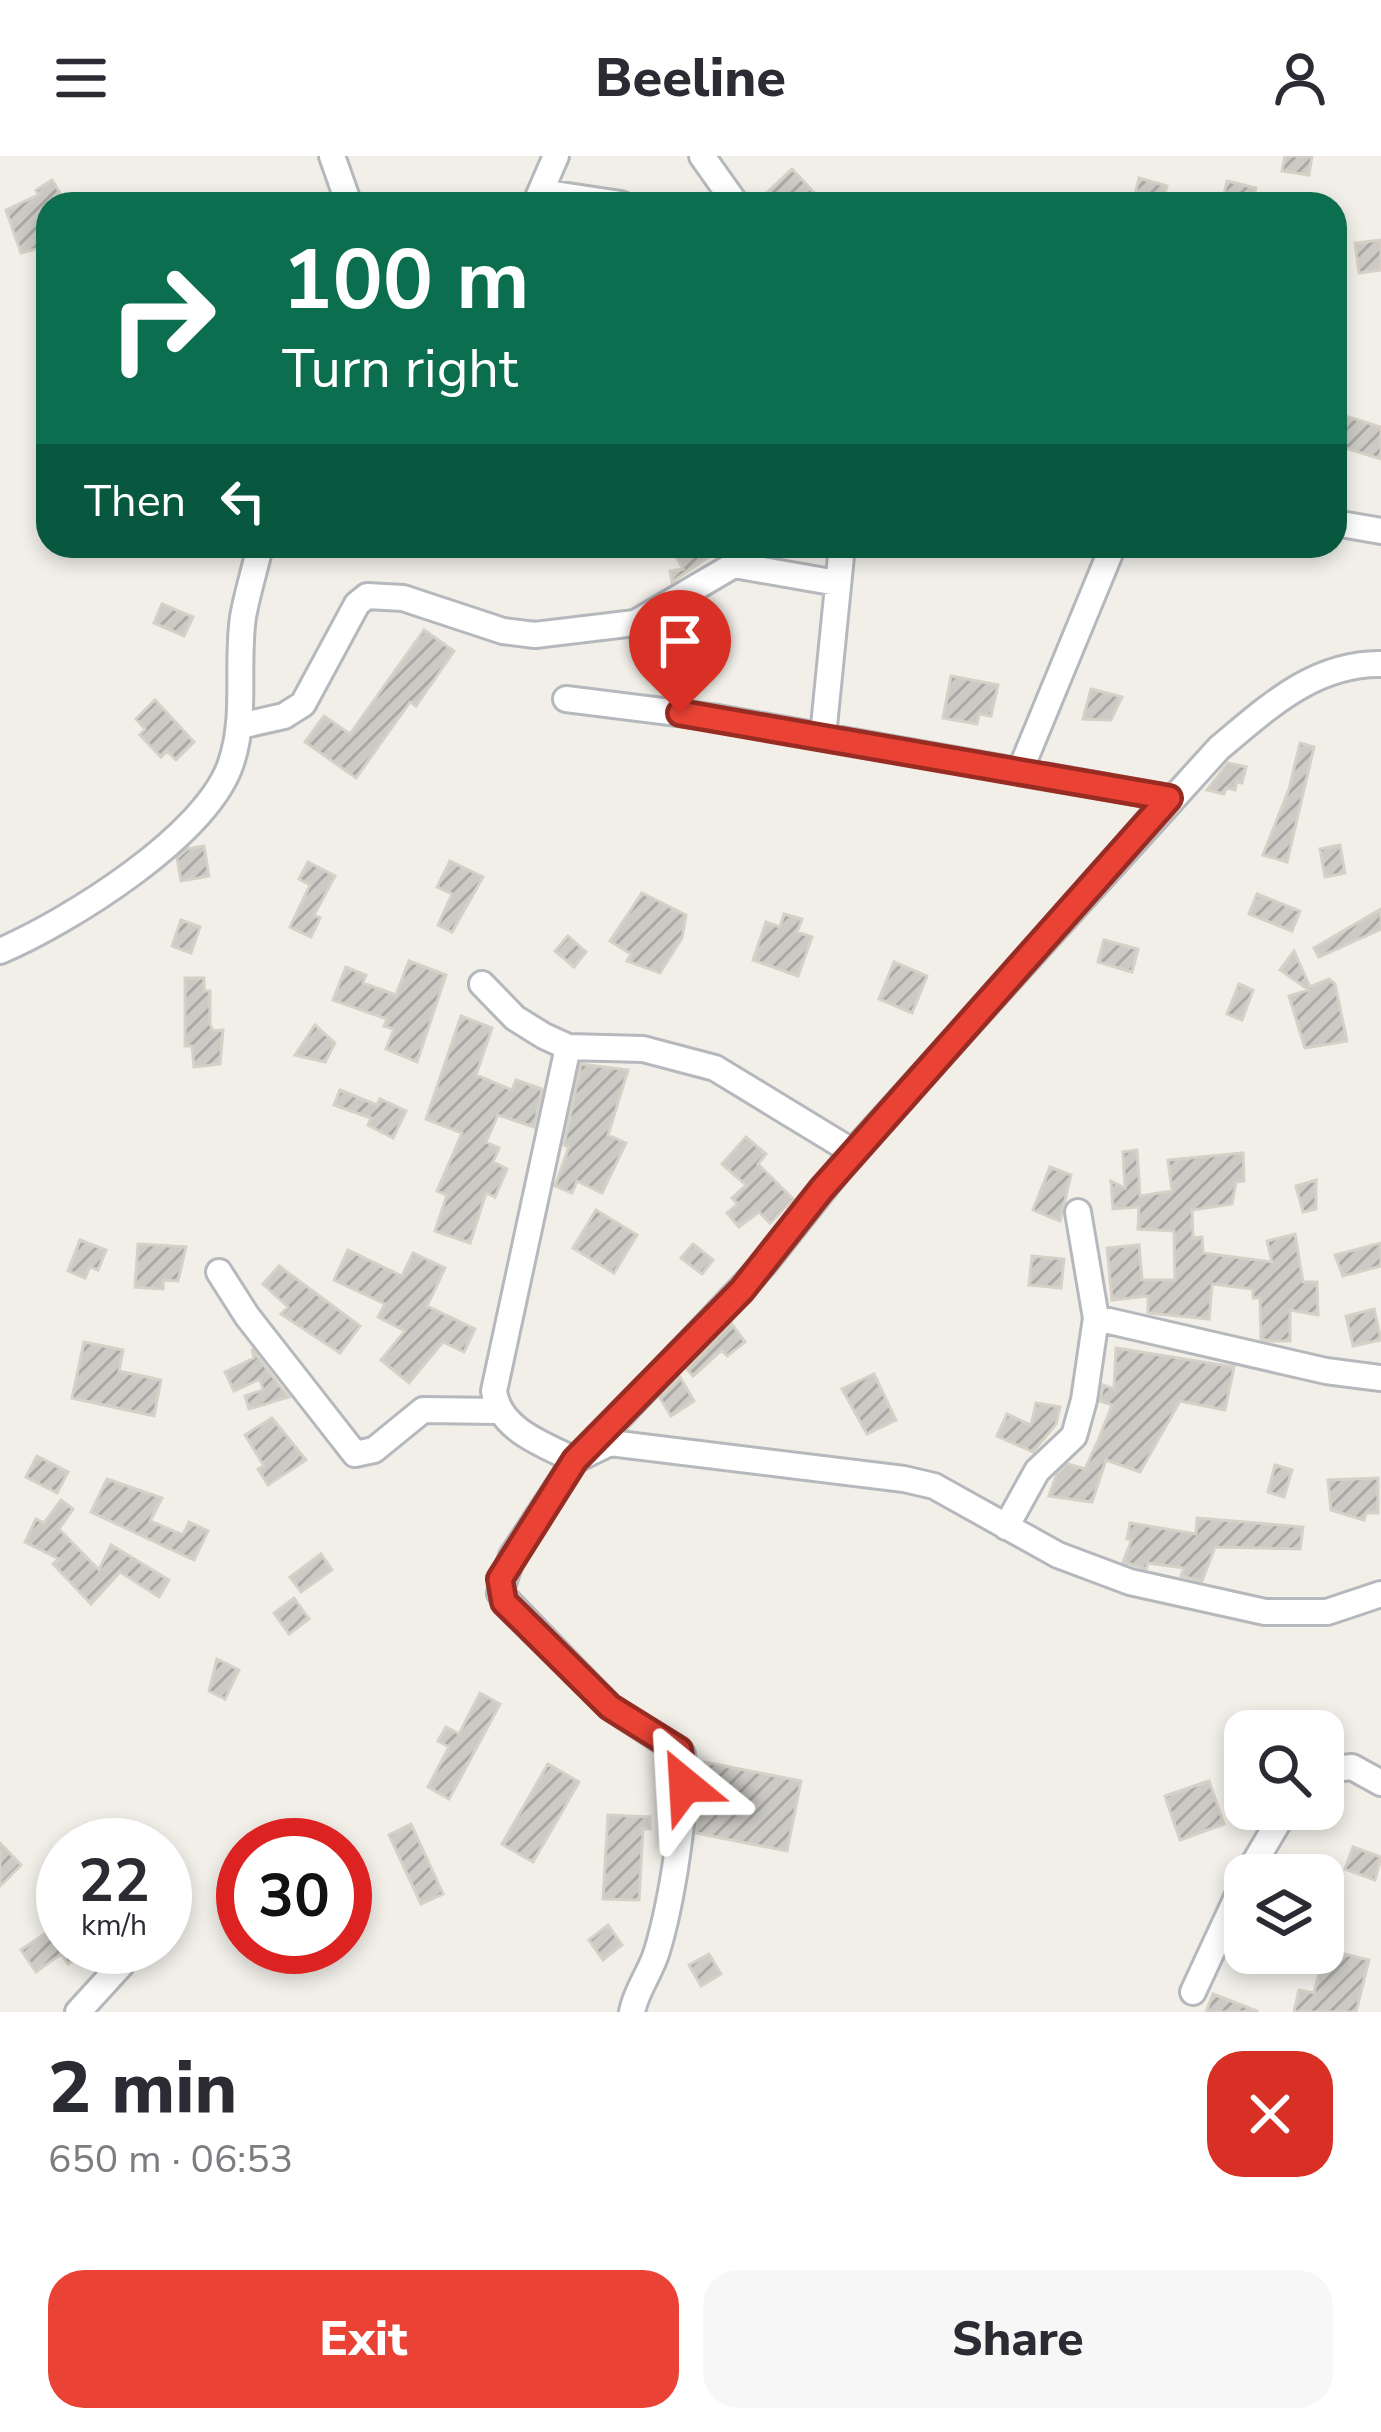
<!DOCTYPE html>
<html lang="en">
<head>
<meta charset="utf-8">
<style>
	body { margin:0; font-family:"Nunito Sans",sans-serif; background:#f7f7f7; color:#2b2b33; height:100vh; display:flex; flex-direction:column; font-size:45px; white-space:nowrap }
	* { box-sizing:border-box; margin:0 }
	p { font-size:39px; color:#7c7c81 }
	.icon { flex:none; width:66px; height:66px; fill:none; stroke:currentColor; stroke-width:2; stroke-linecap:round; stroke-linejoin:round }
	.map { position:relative; height:1856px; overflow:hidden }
	.side { display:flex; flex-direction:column; background:#fff; flex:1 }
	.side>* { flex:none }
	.guide { position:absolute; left:36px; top:36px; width:1311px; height:366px; border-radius:36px; box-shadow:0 6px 18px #0003; background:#0b6e4f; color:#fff; overflow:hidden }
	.buttons { position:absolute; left:1224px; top:1554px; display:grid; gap:24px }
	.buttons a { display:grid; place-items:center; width:120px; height:120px; border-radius:24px; background:#fff; box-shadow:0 6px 18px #0003; font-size:60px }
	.speed { position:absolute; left:36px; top:1662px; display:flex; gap:24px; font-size:60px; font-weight:700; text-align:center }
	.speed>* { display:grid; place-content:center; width:156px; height:156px; border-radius:50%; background:#fff; box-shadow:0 6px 18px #0003; line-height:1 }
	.speed small { font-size:30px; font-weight:400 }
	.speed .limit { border:18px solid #d22; background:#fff; color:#111 }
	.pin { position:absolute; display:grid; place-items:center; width:102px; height:102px; color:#fff; margin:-123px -51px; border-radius:50% 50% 50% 0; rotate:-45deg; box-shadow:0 0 12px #0007 }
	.pin .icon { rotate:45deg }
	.me { position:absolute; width:132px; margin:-66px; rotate:333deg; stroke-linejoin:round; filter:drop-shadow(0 0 9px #0008) }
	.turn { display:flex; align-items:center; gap:42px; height:252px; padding:0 48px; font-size:54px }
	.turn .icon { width:156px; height:156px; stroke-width:2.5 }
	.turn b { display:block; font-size:84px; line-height:102px }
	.then { display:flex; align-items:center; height:114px; padding:0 48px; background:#0003; gap:24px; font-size:45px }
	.round { display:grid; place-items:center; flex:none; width:126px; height:126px; border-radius:36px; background:#f7f7f7 }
	.overview { display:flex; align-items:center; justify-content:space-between; height:204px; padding:0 48px }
	h1 { font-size:72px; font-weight:800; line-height:90px }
	.cta { display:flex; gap:24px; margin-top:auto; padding:24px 48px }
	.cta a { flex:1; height:138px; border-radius:36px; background:#ea4335; color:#fff; font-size:48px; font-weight:800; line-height:138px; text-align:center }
	.cta a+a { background:#f7f7f7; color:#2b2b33 }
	header { display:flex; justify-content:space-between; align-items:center; height:156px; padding:0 48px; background:#fff; font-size:54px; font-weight:800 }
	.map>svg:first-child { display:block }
</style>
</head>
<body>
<header><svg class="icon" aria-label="menu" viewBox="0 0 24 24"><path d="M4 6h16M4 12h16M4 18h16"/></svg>Beeline<svg class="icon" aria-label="person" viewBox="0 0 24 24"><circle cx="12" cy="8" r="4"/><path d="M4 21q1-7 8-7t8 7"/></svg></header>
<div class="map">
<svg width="1381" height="1856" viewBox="0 0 1381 1856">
	<defs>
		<pattern id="building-hatch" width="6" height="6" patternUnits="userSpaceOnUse" patternTransform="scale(3)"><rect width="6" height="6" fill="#cccac5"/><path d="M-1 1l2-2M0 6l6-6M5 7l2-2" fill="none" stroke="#a9a8a4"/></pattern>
	</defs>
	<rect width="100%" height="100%" fill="#f1efe8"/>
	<path fill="url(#building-hatch)" stroke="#d6d1c6" stroke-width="3" d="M1285 0H1312L1309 19 1282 15Z
		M792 13 825 48H755Z
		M1139 22 1167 30 1162 46 1135 39Z
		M52 24 67 48H48V90L21 97 6 54 38 39 36 34Z
		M1227 25 1256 32 1252 48H1222Z
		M1381 84V114L1359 117 1355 87Z
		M1339 258 1381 271V303L1335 289Z
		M670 390H725L672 426 670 415 683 413Z
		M162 448 193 461 184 480 154 467Z
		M424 474 454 495 416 550 410 546 356 622 305 586 324 560 350 578Z
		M672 484 707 494 697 530 675 524 677 517 664 514Z
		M951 520 998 529 991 560 979 558 977 568 943 562Z
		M1091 533 1122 541 1111 564 1083 563Z
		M155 544 194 586 176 604 167 595 161 601 140 579 145 573 136 563Z
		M1300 587 1314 591 1287 706 1263 699 1289 633Z
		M1228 607 1246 611 1242 627 1237 625 1235 634 1226 632 1224 638 1207 634Z
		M1340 689 1345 717 1325 721 1320 693Z
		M204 690 209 720 181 725 177 702 187 693Z
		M450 705 483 721 452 776 438 769 452 738 437 731Z
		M308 706 335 720 314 759 320 762 311 781 290 771 310 729 299 723Z
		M642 737 686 759 682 782 660 817 627 805 631 798 610 785Z
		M1257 738 1300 755 1292 775 1249 758Z
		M1381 753V773L1319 801 1314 792Z
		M784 758 802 763 797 776 812 781 798 820 753 804 766 766 780 771Z
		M181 764 200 771 191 797 172 790Z
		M568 780 586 796 574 811 555 795Z
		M1104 784 1138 793 1132 816 1098 806Z
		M1294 795 1310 831 1329 823 1335 828 1347 885 1305 892 1289 840 1309 834 1280 814Z
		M409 805 446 819 417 906 386 893 394 873 384 870 387 863 333 844 346 811 366 819 363 827 396 839Z
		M894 806 927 820 912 857 879 843Z
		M185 822H204V835H210V868L213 875 223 874 220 908 194 911 192 890H185Z
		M1239 828 1253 834 1242 864 1227 858Z
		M461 860 492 872 476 919 512 934 516 924 542 933 534 971 498 959 486 986 499 992 493 1006 507 1013 495 1041 486 1037 470 1087 435 1075 447 1039 437 1035 462 977 426 963Z
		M315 869 335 887 325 906 295 899Z
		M581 908 628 914 608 979 626 987 602 1037 577 1025 572 1037 555 1030 569 991 564 989Z
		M340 934 377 949 380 943 406 955 393 982 368 969 371 962 334 949Z
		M746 981 766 998 758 1008 793 1043 770 1067 759 1056 739 1071 727 1057 738 1048 732 1042 746 1029 722 1008Z
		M1137 994 1140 1040 1172 1035 1168 1004 1243 997 1244 1025 1236 1026 1232 1048 1192 1054 1193 1082 1202 1081 1203 1097 1272 1106 1267 1085 1295 1078 1303 1126H1317L1318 1159 1290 1154V1185H1270L1261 1183 1260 1142H1253V1133L1212 1128 1209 1163 1148 1157V1140L1112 1144 1107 1092 1139 1089 1142 1124H1175L1174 1075 1138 1073 1139 1051 1113 1053 1111 1025 1125 1032 1123 996Z
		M1050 1011 1071 1019 1060 1065 1033 1054Z
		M1316 1024V1053L1303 1056 1296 1030Z
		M596 1054 637 1079 614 1117 573 1092Z
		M80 1084 106 1094 98 1114 90 1111 85 1122 68 1115Z
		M1381 1087V1110L1343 1120 1335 1099Z
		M138 1088 186 1091 178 1125 163 1124V1133L135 1131Z
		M693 1088 713 1104 702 1118 681 1102Z
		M348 1094 402 1120 413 1097 445 1112 427 1150 475 1173 464 1196 443 1186 409 1227 381 1204 405 1175 378 1161 385 1148 334 1124Z
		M1032 1100 1064 1103 1061 1132 1029 1129Z
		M279 1110 360 1170 340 1197 281 1158 288 1151 263 1128Z
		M1374 1153 1381 1184 1353 1190 1346 1160Z
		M731 1167 745 1186 727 1200 722 1194 693 1220 687 1213Z
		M84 1186 123 1194 119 1215 161 1224 154 1260 72 1242Z
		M1116 1192 1234 1211 1225 1254 1180 1245 1140 1316 1106 1304 1092 1346 1049 1340 1056 1320 1068 1308 1085 1313 1098 1285 1112 1249 1100 1245 1103 1229 1114 1233Z
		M252 1193 279 1229 289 1241 249 1253 245 1240 263 1234 260 1223 234 1235 225 1216 254 1202Z
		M874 1218 896 1264 867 1278 842 1233Z
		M680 1221 694 1245 671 1260 660 1242Z
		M1036 1247 1060 1251 1056 1268 1033 1296 997 1280 1007 1258 1031 1269Z
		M272 1262 306 1304 268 1329 258 1313 264 1310 245 1279Z
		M37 1300 68 1316 57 1337 26 1321Z
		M1275 1309 1292 1314 1284 1341 1268 1336Z
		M1378 1322V1357H1366L1364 1364 1331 1354 1328 1324Z
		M107 1323 162 1342 150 1365 183 1379 189 1366 208 1375 194 1404 91 1356Z
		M61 1344 73 1353 59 1373 99 1414 111 1389 169 1424 159 1441 120 1416 91 1448 53 1408 59 1403 25 1386 36 1363 44 1367Z
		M1197 1362 1303 1371 1300 1393 1215 1391 1202 1425 1181 1420 1184 1412 1148 1407 1146 1413 1123 1406 1132 1383H1127L1130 1367 1196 1378Z
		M321 1398 332 1414 301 1436 290 1421Z
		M294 1442 309 1463 289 1478 274 1457Z
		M217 1503 239 1514 225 1543 209 1535Z
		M480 1537 500 1548 449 1643 428 1631 449 1591 438 1585 446 1571 459 1578Z
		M704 1606 801 1625 787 1695 696 1677Z
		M548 1608 579 1626 533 1706 502 1688Z
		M1209 1625 1224 1668 1180 1684 1165 1640Z
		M608 1659 650 1661V1673H643L639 1744 603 1743Z
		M411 1668 443 1738 421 1748 389 1679Z
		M0 1687 21 1709 0 1730Z
		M1353 1691 1381 1701 1375 1724 1345 1713Z
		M63 1765V1791H93L68 1808 61 1798 36 1816 21 1794Z
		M608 1769 622 1789 603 1804 589 1784Z
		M1325 1793 1369 1804 1356 1856H1294L1299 1834 1314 1837Z
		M709 1798 721 1818 701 1830 689 1809Z
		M1213 1838 1257 1855V1856H1206Z"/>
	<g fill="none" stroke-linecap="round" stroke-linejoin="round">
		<defs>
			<path id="minor" d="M332 0 349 48
				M702 0 736 48
				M541 36 621 48
				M536 46 556 0
				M1335 367 1381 375
				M566 543 718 562 1169 642
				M240 570 284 560 303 548 357 448 367 440 403 442 503 475 535 479 635 467 734 409 837 427
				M823 580 842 390
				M1020 615 1113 390
				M0 795C68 766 207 680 231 607 247 560 236 510 243 461 247 438 255 413 260 390
				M482 828 515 862 544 880 568 891 643 893 715 912 853 996
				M568 891 494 1235C499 1274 545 1289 575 1304
				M219 1116 247 1160 355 1298 374 1294 423 1254 499 1255
				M1096 1162 1326 1215 1381 1222
				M589 1293 765 1107 853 996 1219 592C1267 552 1314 507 1381 508
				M1006 1371 1037 1315 1074 1280 1084 1244 1096 1162 1078 1056
				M1323 1614 1352 1611 1381 1627
				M1247 1719 1286 1653
				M1193 1836 1245 1724
				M78 1856 121 1809
				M632 1856C636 1834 651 1816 657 1795 671 1749 689 1644 682 1598L610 1551 500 1437 512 1400 575 1304 610 1287 904 1323 934 1330 1058 1399 1130 1426 1265 1456H1327L1381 1438"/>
		</defs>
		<use href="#minor" stroke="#b5b8bc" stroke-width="30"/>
		<use href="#minor" stroke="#fff" stroke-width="24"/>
	</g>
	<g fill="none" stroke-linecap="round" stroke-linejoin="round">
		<defs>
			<path id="route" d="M680 557 1169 642 821 1034 742 1134 575 1304 500 1423 504 1446 610 1551 679 1594 685 1629"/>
		</defs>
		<use href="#route" stroke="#982c22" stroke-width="30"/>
		<use href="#route" stroke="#ea4335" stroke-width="21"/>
	</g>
</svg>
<div class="buttons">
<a><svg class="icon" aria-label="search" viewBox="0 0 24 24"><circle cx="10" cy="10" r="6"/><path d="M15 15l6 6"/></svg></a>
<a><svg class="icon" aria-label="layers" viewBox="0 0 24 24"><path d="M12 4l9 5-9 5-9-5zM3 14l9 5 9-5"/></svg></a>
</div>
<div class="speed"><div>22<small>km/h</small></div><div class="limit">30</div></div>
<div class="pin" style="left:680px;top:557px;background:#d93025"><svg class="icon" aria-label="arrive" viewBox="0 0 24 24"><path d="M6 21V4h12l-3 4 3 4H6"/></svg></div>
<svg class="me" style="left:685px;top:1629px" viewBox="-20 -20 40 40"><path d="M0-17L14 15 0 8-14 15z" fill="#ea4335" stroke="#fff" stroke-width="4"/></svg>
<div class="guide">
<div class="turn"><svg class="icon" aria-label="right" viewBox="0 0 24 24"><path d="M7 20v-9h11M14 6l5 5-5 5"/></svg><div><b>100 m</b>Turn right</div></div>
<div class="then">Then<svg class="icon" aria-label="left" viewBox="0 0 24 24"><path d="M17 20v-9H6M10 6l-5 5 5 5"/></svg></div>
</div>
</div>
<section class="side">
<div class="overview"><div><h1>2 min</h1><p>650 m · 06:53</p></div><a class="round" style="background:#d93025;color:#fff"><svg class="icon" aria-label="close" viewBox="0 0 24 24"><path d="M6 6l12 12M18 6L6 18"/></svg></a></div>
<div class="cta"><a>Exit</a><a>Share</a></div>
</section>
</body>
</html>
